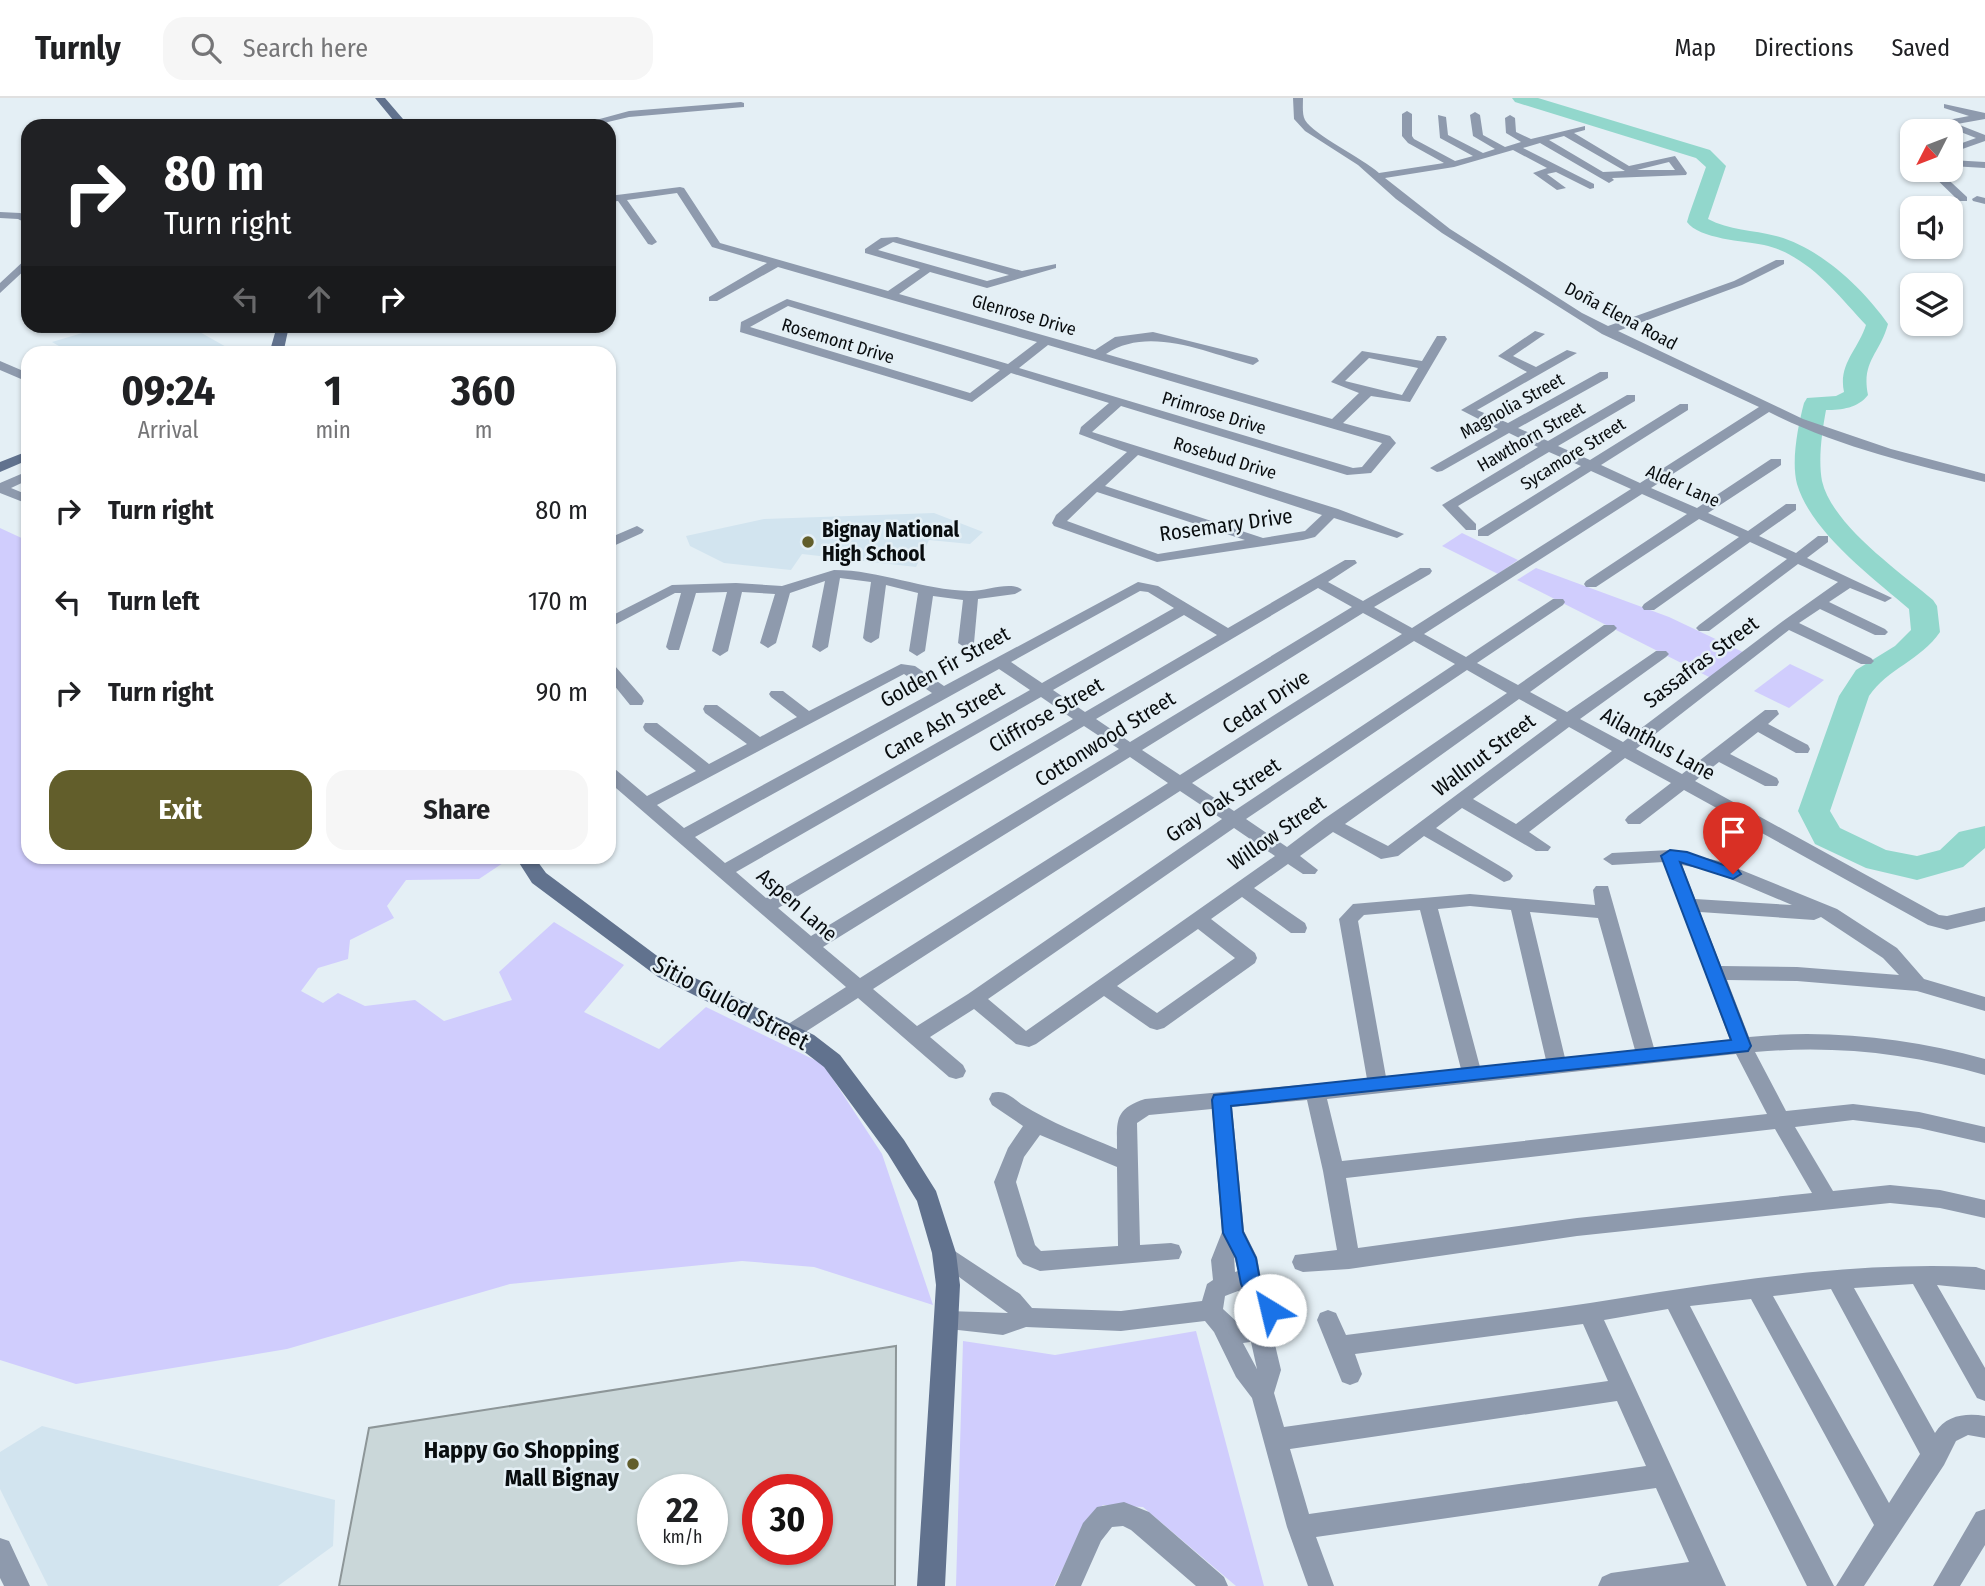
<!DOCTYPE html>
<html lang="en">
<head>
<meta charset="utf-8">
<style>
	body { margin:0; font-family:"Fira Sans Condensed",sans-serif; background:#f6f6f6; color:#202124; height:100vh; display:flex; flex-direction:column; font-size:26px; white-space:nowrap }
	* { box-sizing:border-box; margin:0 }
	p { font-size:23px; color:#757577 }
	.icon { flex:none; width:38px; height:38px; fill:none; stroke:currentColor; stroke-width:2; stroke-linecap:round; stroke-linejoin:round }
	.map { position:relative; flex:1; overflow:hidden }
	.sheet { position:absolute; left:21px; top:248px; width:595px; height:518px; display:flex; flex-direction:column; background:#fff; border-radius:21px; box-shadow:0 2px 5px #0004 }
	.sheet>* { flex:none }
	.guide { position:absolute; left:21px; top:21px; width:595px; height:214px; border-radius:21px; box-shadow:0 2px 5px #0004; background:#202124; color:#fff; overflow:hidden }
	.needle { width:46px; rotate:228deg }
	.buttons { position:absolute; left:1900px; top:21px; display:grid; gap:14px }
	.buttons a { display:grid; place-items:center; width:63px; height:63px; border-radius:14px; background:#fff; box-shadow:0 2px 5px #0004; font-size:35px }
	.speed { position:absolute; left:637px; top:1376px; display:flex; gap:14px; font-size:35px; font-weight:700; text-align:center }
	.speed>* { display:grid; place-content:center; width:91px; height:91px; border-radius:50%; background:#fff; box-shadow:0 2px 5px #0004; line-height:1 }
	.speed small { font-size:18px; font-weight:400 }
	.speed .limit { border:10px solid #d22; background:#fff; color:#111 }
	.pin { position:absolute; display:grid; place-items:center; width:60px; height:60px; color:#fff; margin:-72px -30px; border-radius:50% 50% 50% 0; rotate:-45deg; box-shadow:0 0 7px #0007 }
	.pin .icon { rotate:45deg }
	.me { position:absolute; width:77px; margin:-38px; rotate:324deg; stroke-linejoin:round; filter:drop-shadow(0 0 5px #0008) }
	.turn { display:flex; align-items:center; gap:24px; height:147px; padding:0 28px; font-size:32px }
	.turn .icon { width:91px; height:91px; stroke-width:2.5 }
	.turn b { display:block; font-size:49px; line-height:60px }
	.lanes { display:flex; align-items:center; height:66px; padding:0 28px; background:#0003; justify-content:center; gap:35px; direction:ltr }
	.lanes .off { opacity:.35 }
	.eta { display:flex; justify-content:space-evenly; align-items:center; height:119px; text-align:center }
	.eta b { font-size:42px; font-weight:700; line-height:49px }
	.cta { display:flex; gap:14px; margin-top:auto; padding:14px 28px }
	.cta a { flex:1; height:80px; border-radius:21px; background:#625e2b; color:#fff; font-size:28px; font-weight:700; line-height:80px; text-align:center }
	.cta a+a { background:#f6f6f6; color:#202124 }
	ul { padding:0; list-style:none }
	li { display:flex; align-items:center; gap:21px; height:91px; padding:0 28px }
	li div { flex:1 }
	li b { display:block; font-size:26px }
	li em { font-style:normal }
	header { display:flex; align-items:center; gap:42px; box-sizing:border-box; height:98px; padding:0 35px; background:#fff; border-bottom:2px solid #e0e0e0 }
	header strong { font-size:33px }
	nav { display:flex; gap:38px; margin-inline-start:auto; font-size:24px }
	.search { width:490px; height:63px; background:#f6f6f6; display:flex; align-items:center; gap:18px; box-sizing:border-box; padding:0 24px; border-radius:21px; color:#757577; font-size:26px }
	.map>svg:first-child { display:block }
</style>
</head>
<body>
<header>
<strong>Turnly</strong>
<div class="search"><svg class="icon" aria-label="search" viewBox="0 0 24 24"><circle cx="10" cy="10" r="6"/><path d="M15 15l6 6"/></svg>Search here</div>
<nav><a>Map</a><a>Directions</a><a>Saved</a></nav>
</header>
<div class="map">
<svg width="1985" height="1488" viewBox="0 0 1985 1488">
	<rect width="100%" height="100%" fill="#e4eff5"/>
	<path fill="#d2e4ef" d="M106 228H189L237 255H71L52 244Z
		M934 415 983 434 970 446 929 442 916 469 802 456 791 472 724 465 690 448 686 438 764 421Z
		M42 1328 335 1402 333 1448 278 1488H48L0 1391V1354Z"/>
	<path fill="#d0cdfd" d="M0 430 28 443V760H500L503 765 479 781 406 782 387 808 394 820 350 842 348 861 318 870 301 893 323 905 338 895 365 908 415 902 444 923 512 902 499 874 554 824 624 867 584 914 659 951 706 909 823 966 882 1056 933 1207 814 1169 742 1163 510 1186 287 1251 76 1286 0 1262Z
		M1462 435 1518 462 1498 476 1442 448Z
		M1536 470 1669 519 1745 555 1713 581 1517 482Z
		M1790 566 1824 582 1789 610 1754 593Z
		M1196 1233 1264 1488H1236L1143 1409 1103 1407 1087 1422 1054 1488H956L963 1243 1055 1257Z"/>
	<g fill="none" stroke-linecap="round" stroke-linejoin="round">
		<path fill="#92d7cc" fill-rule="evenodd" d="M1512 0H1538L1710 52 1726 68 1708 121C1729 132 1753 132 1776 138 1819 149 1863 190 1888 226 1880 256 1861 263 1868 297 1858 310 1842 312 1826 312 1822 334 1818 361 1822 383 1832 427 1900 474 1933 502L1937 508 1940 534C1921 562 1887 571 1869 598L1830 713 1840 730 1886 752 1917 758 1940 752 1959 734 1985 728V750L1963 769 1917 782 1866 770 1815 746 1798 713 1839 598 1856 572 1895 548 1911 532 1909 511C1873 480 1811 434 1797 386 1791 363 1798 328 1804 305L1807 300 1836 298 1844 294C1838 266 1858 252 1866 227 1837 196 1808 157 1764 147 1744 143 1699 141 1687 124L1689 117 1706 69 1696 60 1515 4Z"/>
		<path fill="#8e9aad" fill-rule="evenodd" d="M1293 0H1303C1303 7 1302 17 1305 22 1314 37 1362 60 1379 75L1444 65 1408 45 1402 38V16L1407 13 1412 16V38L1414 41 1455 63 1473 58 1440 40 1438 17 1446 19 1448 37 1483 55 1495 51 1473 38 1470 17 1475 14 1480 17 1483 37 1505 49 1521 44 1506 35 1505 20 1510 17 1515 20 1516 34 1531 41 1585 28V32L1574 35 1629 68 1675 58 1687 75 1686 77 1612 80 1614 82 1609 85 1540 45 1523 50 1594 86V90L1590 91 1556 74 1547 76 1566 90 1557 92 1533 75 1547 70 1513 52 1454 69 1385 80 1450 131 1582 215 1608 228 1734 183 1776 162H1784V166L1742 187 1618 233 1803 321 1891 351 1985 376V384C1912 366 1836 348 1769 314L1651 390 1697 410 1771 361H1781V367L1708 415 1748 433 1786 406H1796V412L1759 438 1796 455 1818 438H1828V444L1807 460 1892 500 1885 504 1850 490 1829 504 1885 531 1888 534 1885 537H1875L1820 511 1799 525 1871 560 1874 563 1871 566H1861L1789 532 1636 651 1682 676 1765 612H1777L1779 616 1768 626 1808 647 1810 651 1808 655H1796L1758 634 1730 656 1777 680 1779 684 1777 688H1765L1719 664 1695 683 1939 817 1947 818 1985 809V823L1947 832 1928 827 1684 692 1640 726H1628L1625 722 1628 718 1671 685 1625 660 1529 734 1551 749 1548 753H1536L1462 710 1436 730 1510 774 1513 778 1510 782 1504 784 1424 738 1398 758 1381 761 1333 734 1300 758 1318 772 1315 776H1303L1288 766 1254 790 1305 825 1307 830 1305 835H1291L1242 799 1211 821 1255 855 1257 860 1255 865 1164 930 1157 932 1150 930 1104 898 1036 946 1029 949 1016 946 974 911 930 939 963 967 966 973 963 979 956 981 949 979 858 900 796 940 789 942 782 940 779 935 782 930 846 889 609 684V670L615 671 647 698 696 673 645 633 643 629 645 625H657L709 666 747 646 705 615 703 611 705 607H717L760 639 797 619 771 599 769 596 771 593H783L809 613 901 566 915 568 944 588 1138 484 1158 488 1228 530 1345 462H1355L1357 465 1328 484 1363 503 1420 470H1430L1432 473 1430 476 1374 509 1412 530 1631 391 1591 373 1488 438H1478V432L1581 368 1549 354 1458 408 1476 426V432H1466L1442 407 1538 349 1509 335 1442 373 1437 374 1430 370 1498 331 1461 312 1527 274 1498 258 1535 233 1545 236 1513 258 1536 269 1567 252 1577 255 1477 312 1508 325 1600 274H1608V280L1518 330 1548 343 1627 297H1635V303L1558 348 1590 362 1680 306H1688V312L1601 367 1640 385 1759 309 1602 236 1442 135 1396 101 1358 67 1305 33 1294 21ZM1564 38 1625 73 1603 74 1549 42ZM1669 64 1675 72H1637ZM1642 396 1687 416 1586 483 1584 486 1586 489H1596L1699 421 1739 439 1644 506 1642 509 1644 512H1654L1750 444 1787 461 1699 527 1696 530 1699 533H1709L1798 466 1838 484 1783 523 1623 644 1580 621 1666 559 1669 556 1666 553H1656L1567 614 1530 594 1614 533 1617 530 1614 527H1604L1518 587 1477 565 1563 507 1565 504 1563 501H1553L1466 559 1424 536ZM1318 490 1352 509 1130 644 1096 621ZM1140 493 1148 494 1174 510 1042 585 1011 564ZM1363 515 1402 536 1180 677 1142 652ZM1184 517 1217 537 1085 614 1053 592ZM1414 543 1455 566 1234 713 1192 685ZM999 571 1030 592 725 765 695 739ZM1467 572 1507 595 1324 721 1287 749 1246 721ZM904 576 932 595 684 730 657 707ZM1041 599 1073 621 766 800 736 774ZM1519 601 1557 622 1388 748 1345 726ZM1084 628 1119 651 811 838 778 810ZM1569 629 1612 653 1516 726 1473 701ZM1130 659 1168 685 860 880 823 849ZM1180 693 1222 721 968 896 917 928 873 891ZM1234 730 1275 758 1026 933 988 901ZM1198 831 1235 860 1157 915 1117 888Z
			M741 4 744 5V9L629 19 591 28H574L629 13Z
			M1944 6 1985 15V21L1957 26 1985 37V43L1951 55V49L1976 40 1948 29 1943 33H1933L1943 23 1969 18 1944 10Z
			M1951 62 1985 64V70L1951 68Z
			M1927 72H1938L1967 99V103H1959Z
			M680 89 684 90 720 145 888 193 920 171 865 155V151L881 140 897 139 1022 173 1056 166V170L987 190 930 174 899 196 1095 252 1115 239 1153 234 1257 260 1259 263 1253 267C1207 255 1149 227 1106 256L1332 321 1359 295 1331 284 1362 253 1422 263 1437 238H1445L1447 241 1410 304 1371 298 1343 325 1390 338 1396 345 1371 375 1347 377 1121 308 1092 334 1338 411 1404 436 1397 440 1334 420 1315 439 1303 442 1157 464 1054 428 1052 425 1056 417 1127 354 1079 336 1081 329 1109 305 1011 275 972 304 740 234 741 224 787 201 1008 266 1037 244 778 169 717 203H709V199L767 165 712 149 677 95 627 102 657 144 652 147 648 146 618 103 609 104V98ZM893 144 1009 177 987 183 878 152ZM788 208 1000 272 970 295 750 229ZM1048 247 1382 345 1362 369 1353 370 1019 270ZM1369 260 1418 270 1402 297 1345 283ZM1138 357 1322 417 1305 433 1263 440 1105 388ZM1097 394 1245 442 1158 456 1067 423Z
			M1977 98 1985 100V106L1973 103 1972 101Z
			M0 114 20 115 28 118V126L18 121 0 120Z
			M28 159V169L0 195V185Z
			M0 263 28 275V284L0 272Z
			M28 373V382L11 390 28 397V406L0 395V385Z
			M637 428 644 432 642 435 609 450V440Z
			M834 472C880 472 923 492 969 493 984 494 1011 482 1022 492L1015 496 978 501 974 545 966 550 958 545 963 502 933 498 925 553 917 558 909 553 918 495 886 487 879 540 871 545 866 543 863 540 871 484 840 480 828 549 820 554 812 549 825 483 790 495 776 545 768 550 760 545 775 496 742 494 728 553 720 558 712 553 727 494 696 495 679 552H669L666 549 681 495H675L609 530V519L672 487 736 485 782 488Z
			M609 566 615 568 642 599 644 603 642 607H630L609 581Z
			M1670 752 1719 763 1837 811 1897 850 1924 881 1985 899V913L1917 893 1797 883 1727 882 1749 939C1828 931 1908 940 1985 961V977C1908 955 1834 947 1755 954L1786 1013 1853 1006 1919 1014 1985 1029V1045L1919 1030 1853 1022 1795 1029 1833 1093 1890 1087 1940 1092 1985 1102V1120L1940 1110 1890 1105 1577 1138 1349 1171 1303 1174 1295 1171 1292 1164 1295 1157 1337 1152 1323 1073 1307 1002 1232 1009 1244 1133 1257 1159 1261 1181 1272 1190 1280 1210 1272 1234 1281 1272 1274 1295 1284 1329 1608 1283 1583 1226 1355 1256 1362 1276 1358 1284 1350 1287 1342 1284 1317 1222 1320 1215 1328 1212 1336 1215 1346 1237C1427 1226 1509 1217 1590 1205 1718 1185 1846 1163 1976 1169L1985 1172V1192L1937 1187 1985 1270V1303L1977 1300 1913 1186 1854 1190 1935 1335C1946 1317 1966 1315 1985 1318V1340L1968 1337 1956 1343 1944 1367 1864 1488H1836L1874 1427 1751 1201 1690 1208 1834 1488H1807L1668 1211 1604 1222 1726 1488H1598L1602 1479 1611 1475 1689 1464 1656 1390 1316 1439 1334 1488H1308L1287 1429 1252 1300 1236 1279 1214 1234 1205 1223 1121 1233 1026 1229 1003 1237 940 1230 937 1223 940 1216 948 1213 1008 1215 936 1162 933 1155 936 1148 944 1146 1020 1196 1032 1210 1121 1213 1202 1203 1207 1186 1213 1182 1211 1162 1222 1134 1212 1011 1149 1017 1137 1025 1140 1147 1171 1145 1179 1147 1182 1154 1179 1161 1040 1173 1023 1166 1017 1158 994 1084 1008 1050 1023 1028 992 1007 989 1001 992 995C1004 991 1012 999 1021 1006 1051 1025 1084 1037 1117 1051 1117 1023 1114 1011 1145 1001L1367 981 1339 821 1353 806 1470 796 1595 807 1593 792 1596 788H1608L1654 950 1730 942 1664 764 1612 767 1603 761 1612 755ZM1682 767 1709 772 1792 807 1695 801ZM1470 808 1511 812 1546 962 1480 969 1438 811ZM1420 812 1461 971 1386 979 1358 823 1364 817ZM1530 814 1598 820 1635 952 1565 960ZM1700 814 1814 822 1821 819 1883 860 1899 877 1797 869 1721 868ZM1736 956 1767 1016 1342 1063 1327 1001ZM1775 1031 1812 1095 1577 1120 1358 1150 1346 1080ZM1040 1037 1117 1069 1118 1148 1041 1153 1035 1147 1016 1084 1024 1059ZM1234 1158 1238 1173 1235 1174ZM1831 1191 1920 1356 1889 1405 1773 1198ZM1238 1193 1245 1195 1256 1205 1257 1218 1250 1224 1236 1223 1223 1211 1225 1198ZM1250 1244H1251L1257 1271 1243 1245ZM1617 1303 1646 1368 1309 1416 1290 1351Z
			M1124 1404 1149 1414 1224 1479 1228 1488H1196L1131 1432 1123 1428 1112 1429 1101 1443 1081 1488H1055L1083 1425 1097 1409Z
			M1985 1411V1447L1960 1488H1933L1976 1414Z
			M0 1440 9 1443 30 1488H4L0 1480Z"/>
		<path fill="#61728e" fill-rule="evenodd" d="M375 0H385L409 28H398Z
			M277 228H289L283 256H269Z
			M28 353V362L0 374V364Z
			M516 760H535L546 775 672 869 814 937 840 957 904 1042 936 1093 956 1155 960 1187 945 1488H917L936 1187 932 1155 917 1103 888 1056 824 969 798 949 658 879 532 785Z"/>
	</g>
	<path fill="#8d9698" d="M896 1248V1488H895Z"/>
	<path fill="#cad7d9" stroke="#8d9698" stroke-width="2" fill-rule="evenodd" d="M896 1248 895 1488H339L369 1330ZM653 1391H712V1451H653ZM758 1391H817V1451H758Z"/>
	<path fill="#1a73e8" stroke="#114b97" stroke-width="2" d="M1670 752 1687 754 1738 772 1741 776 1733 781 1680 764 1751 948 1748 953 1231 1008 1243 1134 1256 1160 1260 1182 1272 1190 1280 1212 1277 1218 1270 1221 1263 1218 1256 1202 1244 1193 1241 1186 1236 1160 1223 1135 1212 1002 1214 997 1731 942 1661 758Z"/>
	<g fill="#625e2b" stroke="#e4eff5" stroke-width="2.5">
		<circle cx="808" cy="444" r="7"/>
		<circle cx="633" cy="1366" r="7"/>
	</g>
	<g text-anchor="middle" stroke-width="5" stroke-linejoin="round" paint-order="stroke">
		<g font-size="18" fill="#090d0f" stroke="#e4eff5">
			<text transform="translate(1024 217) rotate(16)" y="6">Glenrose Drive</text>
			<text transform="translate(1621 218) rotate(28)" y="6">Doña Elena Road</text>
			<text transform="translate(838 243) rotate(17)" y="6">Rosemont Drive</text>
			<text transform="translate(1512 308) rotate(-29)" y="6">Magnolia Street</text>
			<text transform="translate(1214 315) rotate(17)" y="6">Primrose Drive</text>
			<text transform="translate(1531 339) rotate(-30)" y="6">Hawthorn Street</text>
			<text transform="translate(1573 356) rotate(-32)" y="6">Sycamore Street</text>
			<text transform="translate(1225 360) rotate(17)" y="6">Rosebud Drive</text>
			<text transform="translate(1683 388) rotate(24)" y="6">Alder Lane</text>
		</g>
		<g font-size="21" fill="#090d0f" stroke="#e4eff5">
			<text transform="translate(1226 427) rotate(-8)" y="7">Rosemary Drive</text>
			<text transform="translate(1701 564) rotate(-37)" y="7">Sassafras Street</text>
			<text transform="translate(945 569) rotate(-29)" y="7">Golden Fir Street</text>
			<text transform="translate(1266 604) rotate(-33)" y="7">Cedar Drive</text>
			<text transform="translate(1046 617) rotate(-30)" y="7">Cliffrose Street</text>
			<text transform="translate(944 623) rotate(-30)" y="7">Cane Ash Street</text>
			<text transform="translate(1105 641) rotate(-32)" y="7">Cottonwood Street</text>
			<text transform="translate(1658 646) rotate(29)" y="7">Ailanthus Lane</text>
			<text transform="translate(1484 657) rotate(-37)" y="7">Wallnut Street</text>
			<text transform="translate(1223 702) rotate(-34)" y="7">Gray Oak Street</text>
			<text transform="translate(1277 735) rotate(-35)" y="7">Willow Street</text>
			<text transform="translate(797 807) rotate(41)" y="7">Aspen Lane</text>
		</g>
		<g font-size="21" font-weight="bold" fill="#090d0f" stroke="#e4eff5" text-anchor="start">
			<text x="822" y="439">Bignay National<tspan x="822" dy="24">High School</tspan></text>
		</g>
		<g font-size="24" fill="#090d0f" stroke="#e4eff5">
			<text transform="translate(731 905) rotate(28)" y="8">Sitio Gulod Street</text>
		</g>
		<g font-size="24" font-weight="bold" fill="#090d0f" stroke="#e4eff5" text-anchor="end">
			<text x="619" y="1360">Happy Go Shopping<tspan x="619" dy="28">Mall Bignay</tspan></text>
		</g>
	</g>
</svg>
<div class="buttons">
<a><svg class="needle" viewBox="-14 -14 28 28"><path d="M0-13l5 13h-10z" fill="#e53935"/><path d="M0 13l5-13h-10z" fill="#757577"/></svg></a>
<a><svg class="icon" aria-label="sound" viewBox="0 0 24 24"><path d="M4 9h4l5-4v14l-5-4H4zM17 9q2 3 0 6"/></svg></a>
<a><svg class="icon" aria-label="layers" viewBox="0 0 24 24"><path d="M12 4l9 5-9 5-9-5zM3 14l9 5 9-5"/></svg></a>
</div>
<div class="speed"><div>22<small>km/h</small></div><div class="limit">30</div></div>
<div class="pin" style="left:1733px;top:776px;background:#d93025"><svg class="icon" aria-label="arrive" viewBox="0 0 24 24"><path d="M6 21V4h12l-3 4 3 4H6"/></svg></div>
<svg class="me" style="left:1270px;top:1212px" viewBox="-20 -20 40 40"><circle r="19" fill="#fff"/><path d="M0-13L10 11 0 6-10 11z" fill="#1a73e8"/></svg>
<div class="guide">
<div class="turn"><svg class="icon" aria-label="right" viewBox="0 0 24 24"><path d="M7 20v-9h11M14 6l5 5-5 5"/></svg><div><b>80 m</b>Turn right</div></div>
<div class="lanes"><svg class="icon off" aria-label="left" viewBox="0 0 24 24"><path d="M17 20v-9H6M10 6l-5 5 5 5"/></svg><svg class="icon off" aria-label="ahead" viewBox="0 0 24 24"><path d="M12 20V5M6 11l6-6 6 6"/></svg><svg class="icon" aria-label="right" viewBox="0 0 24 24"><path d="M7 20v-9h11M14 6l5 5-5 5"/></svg></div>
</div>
<section class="sheet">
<div class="eta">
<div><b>09:24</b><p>Arrival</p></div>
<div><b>1</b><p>min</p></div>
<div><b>360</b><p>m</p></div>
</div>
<ul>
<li><svg class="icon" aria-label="right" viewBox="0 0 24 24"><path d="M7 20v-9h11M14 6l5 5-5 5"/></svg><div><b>Turn right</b></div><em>80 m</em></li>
<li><svg class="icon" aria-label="left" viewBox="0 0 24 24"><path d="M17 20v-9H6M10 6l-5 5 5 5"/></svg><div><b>Turn left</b></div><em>170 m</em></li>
<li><svg class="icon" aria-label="right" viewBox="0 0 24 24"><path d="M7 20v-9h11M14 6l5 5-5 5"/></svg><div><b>Turn right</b></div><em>90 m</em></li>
</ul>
<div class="cta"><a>Exit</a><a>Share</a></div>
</section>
</div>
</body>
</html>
